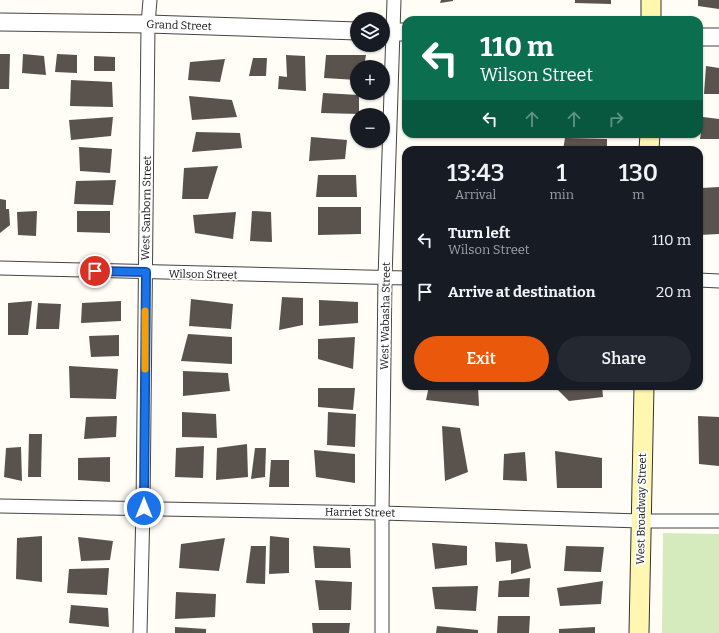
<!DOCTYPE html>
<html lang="en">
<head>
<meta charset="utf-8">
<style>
	body { margin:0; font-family:Bitter,serif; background:#242831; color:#f1f3f6; height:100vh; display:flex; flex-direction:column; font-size:15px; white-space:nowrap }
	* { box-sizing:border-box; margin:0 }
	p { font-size:13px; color:#9ea1a6 }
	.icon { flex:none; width:22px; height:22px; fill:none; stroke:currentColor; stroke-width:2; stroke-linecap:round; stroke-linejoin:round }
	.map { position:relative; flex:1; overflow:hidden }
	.sheet { position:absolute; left:402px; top:146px; width:301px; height:244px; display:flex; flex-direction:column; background:#171b24; border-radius:12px; box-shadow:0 1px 3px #0004 }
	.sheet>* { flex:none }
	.hud { position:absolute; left:402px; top:16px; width:301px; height:122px; border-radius:12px; box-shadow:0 1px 3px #0004; background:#0b6e4f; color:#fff; overflow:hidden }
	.buttons { position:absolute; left:350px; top:12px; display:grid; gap:8px }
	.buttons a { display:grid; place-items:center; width:40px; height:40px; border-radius:50%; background:#171b24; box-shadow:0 1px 3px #0004; font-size:20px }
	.pin { position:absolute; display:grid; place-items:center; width:34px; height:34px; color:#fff; margin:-17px; border:2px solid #fff; border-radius:50%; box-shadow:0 1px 4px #0007 }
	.me { position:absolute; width:44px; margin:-22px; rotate:0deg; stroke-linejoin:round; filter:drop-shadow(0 0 3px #0008) }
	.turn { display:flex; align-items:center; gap:14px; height:84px; padding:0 12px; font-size:18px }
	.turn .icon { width:52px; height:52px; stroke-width:2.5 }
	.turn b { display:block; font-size:28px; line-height:34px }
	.lanes { display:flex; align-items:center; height:38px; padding:0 12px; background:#0003; justify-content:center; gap:20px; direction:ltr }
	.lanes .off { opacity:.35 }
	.eta { display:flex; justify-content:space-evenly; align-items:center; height:68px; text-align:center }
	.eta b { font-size:24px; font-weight:600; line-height:28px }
	.cta { display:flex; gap:8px; margin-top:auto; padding:8px 12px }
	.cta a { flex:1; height:46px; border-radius:24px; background:#ea580c; color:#fff; font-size:16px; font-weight:600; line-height:46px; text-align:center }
	.cta a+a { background:#242831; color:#f1f3f6 }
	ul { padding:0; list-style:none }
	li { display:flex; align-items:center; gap:12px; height:52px; padding:0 12px }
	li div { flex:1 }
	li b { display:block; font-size:15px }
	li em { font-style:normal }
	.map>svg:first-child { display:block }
</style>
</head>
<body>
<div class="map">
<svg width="719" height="633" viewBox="0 0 719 633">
	<rect width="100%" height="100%" fill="#fffdf5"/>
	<path fill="#d5ebbd" d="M663 533 719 534V633H662Z"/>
	<path fill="#5a524d" d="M441 0H453V1L440 3Z
		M575 0H611V4L575 3Z
		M698 0H719V9L698 6Z
		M0 54H10L9 89H0Z
		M23 54 44 56 46 75 22 73Z
		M57 54 77 55V73L55 72Z
		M286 55 305 56 306 91 278 89 279 76 287 77Z
		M326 55H366L364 67H357V80L324 78Z
		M94 56 115 57V71H94Z
		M253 58H267L266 76H249Z
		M225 59 220 82 188 80 190 62Z
		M706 66 719 68V94H704Z
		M71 80 112 82 113 107 70 106Z
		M323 93 359 95V114L321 113Z
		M189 96 232 100 237 117 192 120Z
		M113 117 111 136 71 140 69 120Z
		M703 117 719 119V139H700Z
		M196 132 240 133 242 148 192 152Z
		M311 137 347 140 345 159 309 161Z
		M565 138 607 139V150H563Z
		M441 146 463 149V150H440Z
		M79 147 112 149 110 173 80 171Z
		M218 166 208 199H182L184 168Z
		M318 175H356L357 197H316Z
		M116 180 113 205 74 204 76 181Z
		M719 187V234L699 235 701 188Z
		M0 199 6 200V209H9L10 225 0 233Z
		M318 207H361V234L318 235Z
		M37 211 36 236 18 235 17 212Z
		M77 211H110V233L77 232Z
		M252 211 271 212 272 242 250 241Z
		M236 212 233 239 195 233 193 215Z
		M282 297 303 298V325L279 330Z
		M191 299 233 304 231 329 189 326Z
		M319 300 358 302V323L319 326Z
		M32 301 28 335H8V303Z
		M121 301V321L81 323 82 303Z
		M38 303 61 304 59 329H36Z
		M188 334 232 337V364L181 361Z
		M119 335V356L91 357 89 336Z
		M355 337 353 369 318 359V339Z
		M69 366 118 369 116 399 70 398Z
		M183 371 228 373 230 391 183 396Z
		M429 386H478L479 406 426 400Z
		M556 386H602L603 397 569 401 556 388Z
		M318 388H355L353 410 318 407Z
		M182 412 216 414 217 438 182 437Z
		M328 412 356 414 355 447 327 445Z
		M117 416 116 437 84 439 86 417Z
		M698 416 719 417V466L699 464Z
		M442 426 460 428 468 472 445 481Z
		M29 434H42L41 477H28Z
		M247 444 248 477 216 480 217 448Z
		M204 446 203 478 175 477 176 448Z
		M21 447 22 481 4 477 6 448Z
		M255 448H266L265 477 251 479Z
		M314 450 355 454V483L316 477Z
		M555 451 602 458V488H557Z
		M525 452 527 481 503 480 504 454Z
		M110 457V482L78 480V458Z
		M271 460H289V487H269Z
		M42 536V582L16 579 17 538Z
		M270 536 289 538V573L269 574Z
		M78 537 113 541 110 560 81 561Z
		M225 538 219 571 179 568 181 544Z
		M495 542 527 544 531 568 511 574V560L496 562Z
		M432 543 467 546V565L435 569Z
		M251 546H266L265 584 246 583Z
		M313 546 350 548 351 568H315Z
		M566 546 604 547 601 572 564 571Z
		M109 568 107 595 67 593 69 569Z
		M530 578 529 597H498L499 581Z
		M315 580 352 582 351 610H319Z
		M603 581 601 604 560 606 557 588Z
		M478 586 476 611 435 609 432 587Z
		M176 592 216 594 215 617 175 619Z
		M71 605 108 608 109 627 69 623Z
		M498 616H530L529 633H497Z
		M312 623H350L349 633H313Z
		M437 626 478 630V633H436Z
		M175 627 206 629V633H175Z
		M595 627V633H559V629Z"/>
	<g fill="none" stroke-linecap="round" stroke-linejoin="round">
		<defs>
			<path id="minor" d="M0 268 406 278
				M699 280 719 281
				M0 506 382 513 641 521H719
				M140 633 143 508 148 24 150 0
				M382 633V513L385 278 394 0"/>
			<path id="tertiary" d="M0 22 148 24 357 31
				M383 32H406
				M699 37H719"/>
			<path id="secondary" d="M651 20V0
				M649 150 650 134
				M639 633 644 386"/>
		</defs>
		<use href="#minor" stroke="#444" stroke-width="15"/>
		<use href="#tertiary" stroke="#444" stroke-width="19"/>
		<use href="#secondary" stroke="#333" stroke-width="21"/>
		<use href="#minor" stroke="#fff" stroke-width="13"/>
		<use href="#tertiary" stroke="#fff" stroke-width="17"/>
		<use href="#secondary" stroke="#fff6b0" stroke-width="19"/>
	</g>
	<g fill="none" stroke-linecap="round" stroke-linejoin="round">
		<defs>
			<path id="route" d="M95 271 146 272 144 508"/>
		</defs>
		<use href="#route" stroke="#114b97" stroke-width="10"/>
		<use href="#route" stroke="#1a73e8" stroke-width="7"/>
		<path stroke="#f59e0b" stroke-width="7" d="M145 369V311"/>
	</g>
	<g text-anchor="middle" stroke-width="4" stroke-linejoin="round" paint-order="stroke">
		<g font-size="11" fill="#111" stroke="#fff">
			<text transform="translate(179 25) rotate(2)" y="4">Grand Street</text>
			<text transform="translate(146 208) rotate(-89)" y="4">West Sanborn Street</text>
			<text transform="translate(203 274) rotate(1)" y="4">Wilson Street</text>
			<text transform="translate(385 316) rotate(-89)" y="4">West Wabasha Street</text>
			<text transform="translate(641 509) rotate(-89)" y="4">West Broadway Street</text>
			<text transform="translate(360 512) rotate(1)" y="4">Harriet Street</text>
		</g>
	</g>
</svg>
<div class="buttons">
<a><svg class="icon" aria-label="layers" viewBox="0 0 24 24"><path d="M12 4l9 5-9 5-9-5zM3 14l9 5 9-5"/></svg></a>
<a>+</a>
<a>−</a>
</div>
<div class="pin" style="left:95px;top:271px;background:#d93025"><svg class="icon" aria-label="arrive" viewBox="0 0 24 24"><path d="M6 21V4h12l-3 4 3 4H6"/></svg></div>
<svg class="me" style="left:144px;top:508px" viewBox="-20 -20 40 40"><circle r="17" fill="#1a73e8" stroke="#fff" stroke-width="3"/><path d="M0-11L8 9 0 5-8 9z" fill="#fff"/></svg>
<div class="hud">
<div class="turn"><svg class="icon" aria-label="left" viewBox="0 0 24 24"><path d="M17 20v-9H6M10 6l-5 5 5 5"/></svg><div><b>110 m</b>Wilson Street</div></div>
<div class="lanes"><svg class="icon" aria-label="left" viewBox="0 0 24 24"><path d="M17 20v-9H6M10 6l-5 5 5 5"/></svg><svg class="icon off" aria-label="ahead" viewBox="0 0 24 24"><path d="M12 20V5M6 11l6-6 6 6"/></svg><svg class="icon off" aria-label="ahead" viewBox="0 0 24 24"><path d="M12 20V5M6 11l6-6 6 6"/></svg><svg class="icon off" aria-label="right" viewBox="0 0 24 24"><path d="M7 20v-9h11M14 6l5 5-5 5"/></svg></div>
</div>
<section class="sheet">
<div class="eta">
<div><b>13:43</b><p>Arrival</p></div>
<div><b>1</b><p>min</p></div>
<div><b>130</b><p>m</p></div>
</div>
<ul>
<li><svg class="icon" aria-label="left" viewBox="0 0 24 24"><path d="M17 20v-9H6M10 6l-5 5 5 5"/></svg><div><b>Turn left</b><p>Wilson Street</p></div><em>110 m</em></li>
<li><svg class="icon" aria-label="arrive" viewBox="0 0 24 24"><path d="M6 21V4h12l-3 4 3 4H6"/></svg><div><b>Arrive at destination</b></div><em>20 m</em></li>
</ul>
<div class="cta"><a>Exit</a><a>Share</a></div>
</section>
</div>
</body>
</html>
